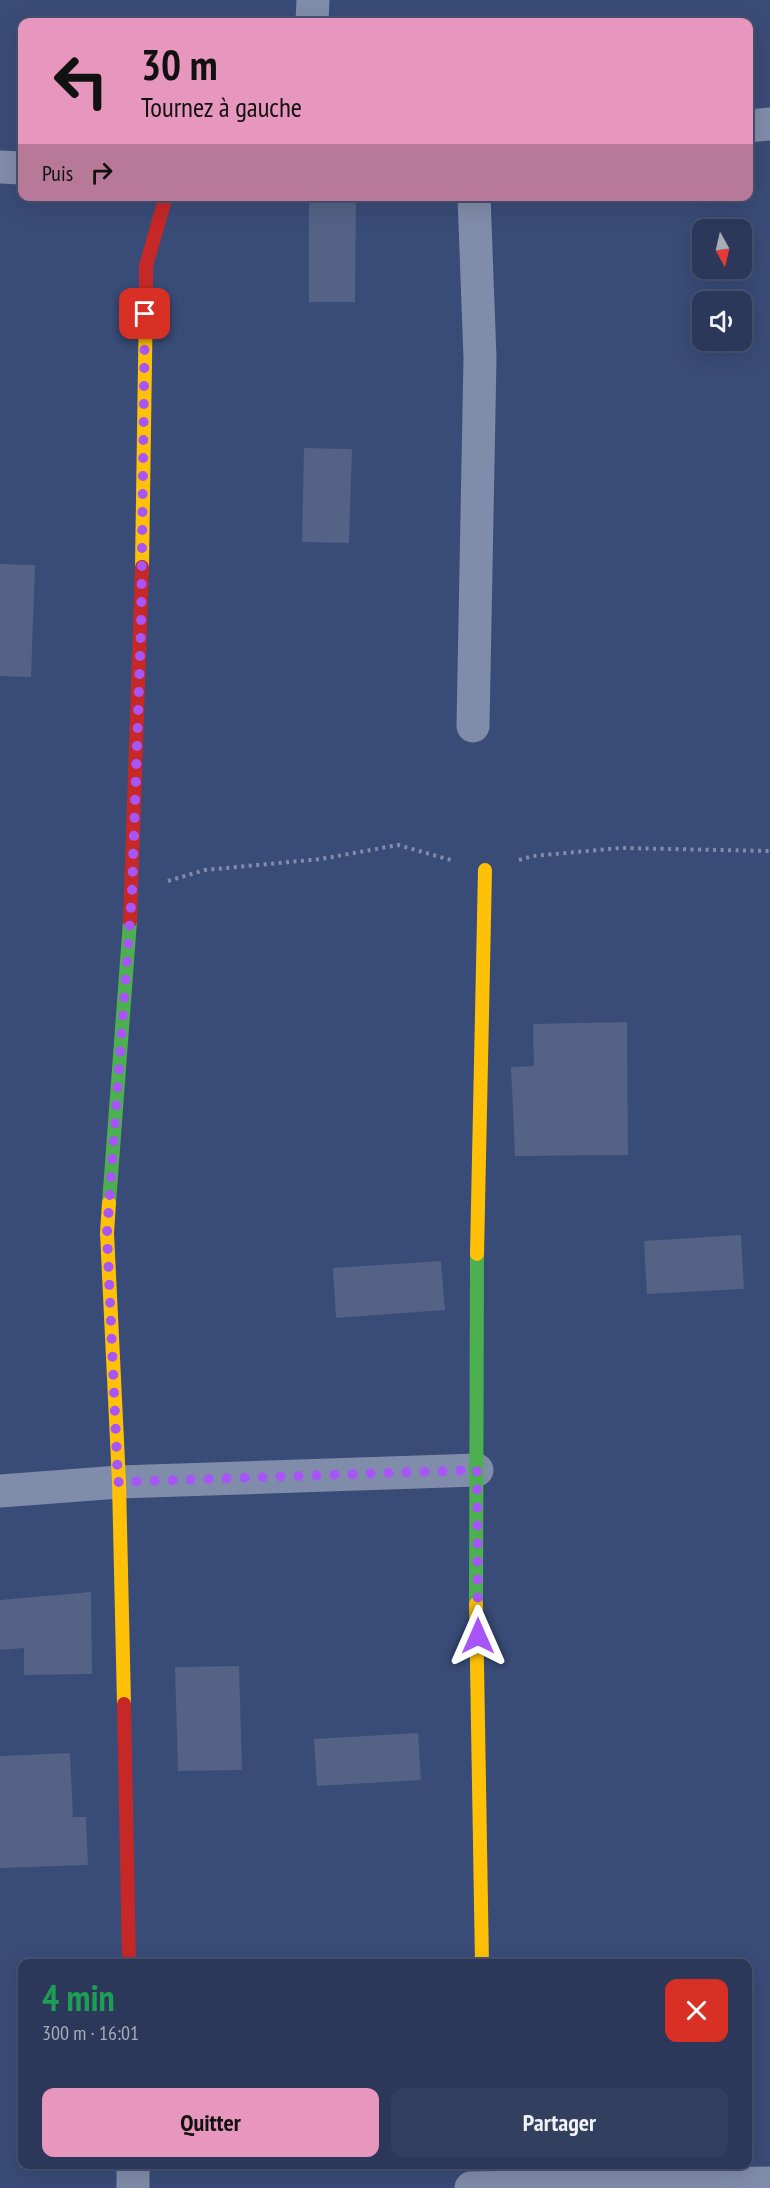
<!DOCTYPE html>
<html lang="fr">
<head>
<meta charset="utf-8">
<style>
	body { margin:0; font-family:"PT Sans Narrow",sans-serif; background:#333f5f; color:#f1f3f6; height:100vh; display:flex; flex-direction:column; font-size:22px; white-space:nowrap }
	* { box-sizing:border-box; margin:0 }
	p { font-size:20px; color:#a6acba }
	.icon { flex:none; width:33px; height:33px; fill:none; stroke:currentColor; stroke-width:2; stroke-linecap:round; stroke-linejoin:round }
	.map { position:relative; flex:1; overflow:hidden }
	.drawer { position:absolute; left:18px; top:1959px; width:734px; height:210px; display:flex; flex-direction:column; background:#2b3859; border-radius:12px; box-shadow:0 6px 24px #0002,0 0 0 2px #47526f }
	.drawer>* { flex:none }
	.guide { position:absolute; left:18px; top:18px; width:735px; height:183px; border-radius:12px; box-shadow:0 6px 24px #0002,0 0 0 2px #47526f; background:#e797bd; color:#111; overflow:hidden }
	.needle { width:39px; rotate:172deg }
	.fabs { position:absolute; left:692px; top:219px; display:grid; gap:12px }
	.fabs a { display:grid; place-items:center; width:60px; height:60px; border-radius:12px; background:#2b3859; box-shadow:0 6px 24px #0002,0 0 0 2px #47526f; font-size:30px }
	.pin { position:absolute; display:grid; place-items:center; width:51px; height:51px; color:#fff; margin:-26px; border-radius:12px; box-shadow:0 3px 9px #0006 }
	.me { position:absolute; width:66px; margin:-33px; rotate:0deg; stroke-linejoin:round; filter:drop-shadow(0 0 4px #0008) }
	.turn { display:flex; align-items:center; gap:21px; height:126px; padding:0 24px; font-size:27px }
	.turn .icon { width:78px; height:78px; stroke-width:2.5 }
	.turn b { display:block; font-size:42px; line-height:51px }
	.then { display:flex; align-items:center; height:57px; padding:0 24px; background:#0003; gap:12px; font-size:22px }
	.round { display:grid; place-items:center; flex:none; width:63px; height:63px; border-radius:12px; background:#333f5f }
	.overview { display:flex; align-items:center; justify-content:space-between; height:102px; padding:0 24px }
	h1 { font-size:36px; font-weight:700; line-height:45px; color:#1e9e55 }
	.action { display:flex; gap:12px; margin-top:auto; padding:12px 24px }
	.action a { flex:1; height:69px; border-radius:12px; background:#e797bd; color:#111; font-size:24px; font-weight:700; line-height:69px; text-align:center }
	.action a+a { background:#333f5f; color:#f1f3f6 }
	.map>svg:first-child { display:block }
</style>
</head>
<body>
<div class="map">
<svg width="770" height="2188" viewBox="0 0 770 2188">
	<rect width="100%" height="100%" fill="#394b77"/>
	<path fill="#536285" d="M309 196H356L355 302H309Z
		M304 448 352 449 349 543 302 542Z
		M0 564 35 565 31 677 0 676Z
		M627 1022 628 1155 515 1156 511 1067 534 1066 533 1024Z
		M741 1235 744 1289 647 1294 644 1241Z
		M441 1261 445 1310 336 1318 333 1268Z
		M91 1592 92 1674 24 1675V1648L0 1650V1600Z
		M239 1666 242 1770 178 1771 175 1667Z
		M418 1733 421 1780 317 1786 314 1739Z
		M70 1753 73 1817H86L88 1865 0 1868V1756Z"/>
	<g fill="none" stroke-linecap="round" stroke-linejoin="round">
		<path stroke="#808daa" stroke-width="4" stroke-dasharray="3 4.5" stroke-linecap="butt" d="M519 860 533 856 620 848 770 851
			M168 881 205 870 321 859 398 845 451 860"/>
		<path stroke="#808daa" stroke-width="33" d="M312 22 313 0
			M748 126 770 124
			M0 167 22 168
			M473 726 480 358 474 196
			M0 1491 119 1482 477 1470
			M133 2164V2188
			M471 2188 770 2183"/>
		<path stroke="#4caf50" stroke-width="14" d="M109 1203 130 921
			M476 1604 477 1254"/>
		<path stroke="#ffc107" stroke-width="14" d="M142 567 146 295
			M109 1203 107 1233 119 1482 124 1704
			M477 1254 485 870
			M476 1604 482 1964"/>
		<path stroke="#c62828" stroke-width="14" d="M146 295V266L166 196
			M130 921 142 567
			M124 1704 129 1964"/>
	</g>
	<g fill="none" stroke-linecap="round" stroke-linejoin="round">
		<path stroke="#a855f7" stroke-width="10" stroke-dasharray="0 18" d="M145 314 141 628 132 892 107 1233 118 1482 477 1470 478 1636"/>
	</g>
</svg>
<div class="fabs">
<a><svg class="needle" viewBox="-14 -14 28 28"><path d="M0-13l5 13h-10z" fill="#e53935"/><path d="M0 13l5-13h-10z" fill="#a6acba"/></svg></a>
<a><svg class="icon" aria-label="sound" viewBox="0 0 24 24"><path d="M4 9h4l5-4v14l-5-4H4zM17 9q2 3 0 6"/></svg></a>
</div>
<div class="pin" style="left:145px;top:314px;background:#d93025"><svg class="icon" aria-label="arrive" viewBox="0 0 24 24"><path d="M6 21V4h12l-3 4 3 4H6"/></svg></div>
<svg class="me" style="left:478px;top:1636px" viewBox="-20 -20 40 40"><path d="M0-17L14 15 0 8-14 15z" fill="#a855f7" stroke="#fff" stroke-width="4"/></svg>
<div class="guide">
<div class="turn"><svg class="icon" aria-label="left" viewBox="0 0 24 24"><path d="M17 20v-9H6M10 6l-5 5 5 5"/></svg><div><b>30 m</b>Tournez à gauche</div></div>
<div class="then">Puis<svg class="icon" aria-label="right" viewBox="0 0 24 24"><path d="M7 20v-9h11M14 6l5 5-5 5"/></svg></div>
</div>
<section class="drawer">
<div class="overview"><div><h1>4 min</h1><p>300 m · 16:01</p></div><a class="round" style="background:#d93025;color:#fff"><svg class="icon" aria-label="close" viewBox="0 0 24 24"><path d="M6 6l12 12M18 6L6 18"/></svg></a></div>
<div class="action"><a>Quitter</a><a>Partager</a></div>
</section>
</div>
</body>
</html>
